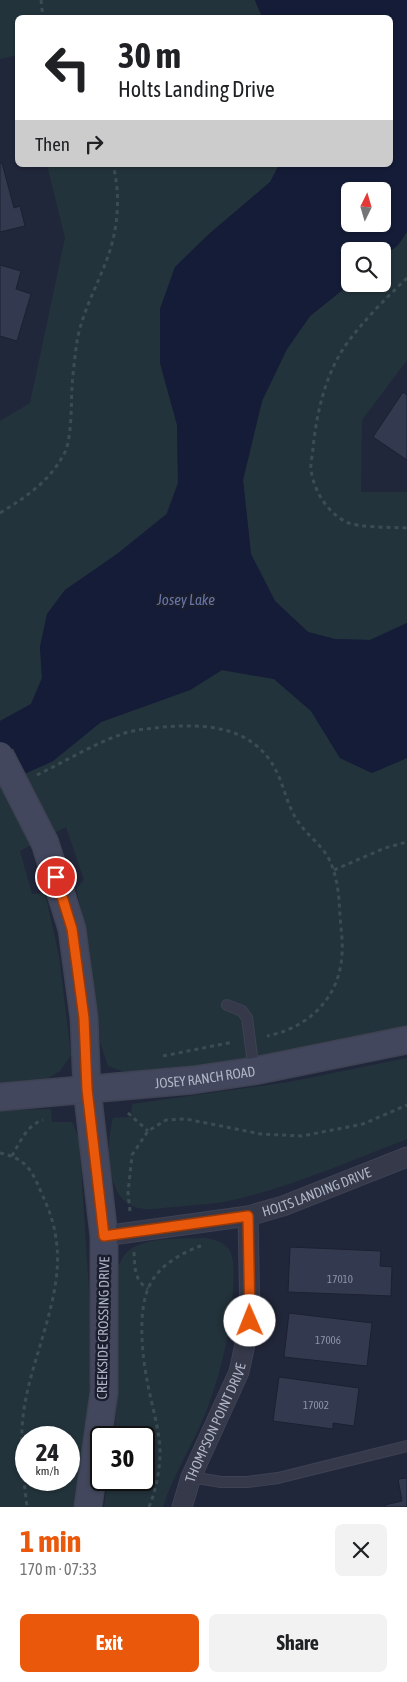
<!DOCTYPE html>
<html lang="en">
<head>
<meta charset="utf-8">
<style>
	body { margin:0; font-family:"Asap Condensed",sans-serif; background:#f2f2f2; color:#202124; height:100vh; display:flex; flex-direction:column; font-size:19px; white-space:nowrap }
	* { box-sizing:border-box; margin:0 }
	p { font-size:16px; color:#757577 }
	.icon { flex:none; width:28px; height:28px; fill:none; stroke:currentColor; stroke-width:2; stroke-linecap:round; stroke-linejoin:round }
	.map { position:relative; height:1507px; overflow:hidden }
	.sheet { display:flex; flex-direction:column; background:#fff; flex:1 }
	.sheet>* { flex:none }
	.hud { position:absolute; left:15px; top:15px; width:378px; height:152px; border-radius:8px; box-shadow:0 1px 4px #0004; background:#fff; color:#202124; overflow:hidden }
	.needle { width:32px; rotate:5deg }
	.fabs { position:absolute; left:341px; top:182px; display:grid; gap:10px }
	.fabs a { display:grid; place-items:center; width:50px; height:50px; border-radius:8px; background:#fff; box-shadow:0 1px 4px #0004; font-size:25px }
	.speed { position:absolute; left:15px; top:1426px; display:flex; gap:10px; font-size:25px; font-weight:700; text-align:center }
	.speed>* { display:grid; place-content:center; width:65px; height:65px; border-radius:50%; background:#fff; box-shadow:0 1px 4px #0004; line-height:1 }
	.speed small { font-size:12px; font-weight:400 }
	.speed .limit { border:2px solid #111; border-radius:8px; background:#fff; color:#111 }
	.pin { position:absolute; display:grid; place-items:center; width:42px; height:42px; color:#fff; margin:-21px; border:2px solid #fff; border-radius:50%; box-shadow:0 1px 5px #0007 }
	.me { position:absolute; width:55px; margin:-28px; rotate:359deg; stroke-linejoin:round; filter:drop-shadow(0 0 4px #0008) }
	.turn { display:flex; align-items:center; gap:18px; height:105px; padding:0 20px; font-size:22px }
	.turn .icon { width:65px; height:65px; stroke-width:2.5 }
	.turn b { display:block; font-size:35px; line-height:42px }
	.then { display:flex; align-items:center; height:48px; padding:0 20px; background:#0003; gap:10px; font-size:19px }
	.round { display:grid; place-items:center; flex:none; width:52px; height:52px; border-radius:8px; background:#f2f2f2 }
	.overview { display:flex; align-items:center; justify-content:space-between; height:85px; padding:0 20px }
	h1 { font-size:30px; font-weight:700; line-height:38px; color:#ea580c }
	.cta { display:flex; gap:10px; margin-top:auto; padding:10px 20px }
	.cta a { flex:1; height:58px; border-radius:8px; background:#ea580c; color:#fff; font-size:20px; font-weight:700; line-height:58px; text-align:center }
	.cta a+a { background:#f2f2f2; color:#202124 }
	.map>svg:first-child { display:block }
</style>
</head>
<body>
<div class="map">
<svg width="407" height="1507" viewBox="0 0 407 1507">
	<rect width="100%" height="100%" fill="#21273a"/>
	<path fill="#23333b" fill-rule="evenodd" d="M0 0H255L262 17 18 18 17 55 0 59Z
		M47 165H279L270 182 209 234 175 267 160 309V363L177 425 178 483 166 514 117 554 65 590 47 614 40 647 42 678 31 704 0 721V421L30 403 65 238Z
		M407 232V360L362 420 361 492H407V623L370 640 335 639 308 632 275 601 251 554 243 480 262 401 287 349 310 316 350 284H382L383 257 398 245Z
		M222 670 274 679 311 711 340 758 372 773 407 758V1029L343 1044 152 1072 130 1074 108 1066 100 1042 89 945 76 888 84 880 66 827 20 851 32 894 45 893 59 956 71 1055 60 1071 42 1082 0 1083V785L53 761 101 722 190 690Z
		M407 1058V1139C353 1160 298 1184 241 1198 219 1204 196 1205 173 1207 162 1208 147 1211 135 1207 105 1197 106 1144 113 1118L131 1117 132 1104 289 1082Z
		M51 1109 52 1122H72L79 1138 92 1337 88 1420 75 1507H0V1110ZM26 1438H69V1480H26Z
		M204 1238C238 1241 234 1264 233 1291 230 1337 219 1382 201 1424 188 1452 172 1478 163 1507H104L108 1480H144V1438L114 1437 118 1389V1266C121 1262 123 1256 126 1253 143 1236 182 1239 204 1238Z"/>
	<path fill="#141c37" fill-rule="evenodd" d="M255 0H407V232L398 245 383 257 382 251H350V284L310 316 287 349 262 401 243 480 251 554 275 601 308 632 335 639 370 640 407 623V758L372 773 340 758 311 711 274 679 222 670 190 690 101 722 53 761 0 785V721L31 704 42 678 40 647 47 614 65 590 117 554 167 514 178 483 177 425 160 363V309L175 267 209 234 270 182 279 165H390V18L262 17ZM350 191H382V224H350Z"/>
	<path fill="#333a50" stroke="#1c2031" d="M2 163 14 208 20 206 25 226 0 232V164Z
		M0 265 21 271 16 289 31 294 17 341 0 336Z
		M403 392 407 395V460L373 437Z
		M290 1247 381 1251 380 1266 392 1267 391 1296 288 1292Z
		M289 1313 372 1323 367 1366 284 1357Z
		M279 1377 359 1388 354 1426 333 1423V1429L273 1421Z
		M407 1478V1507H386L385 1505 402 1501 398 1479Z"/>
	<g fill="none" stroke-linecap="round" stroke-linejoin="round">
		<defs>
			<path id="lane" d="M227 1005 242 1011 247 1018 254 1071
				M191 1477 221 1482H247L278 1478 407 1446"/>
			<g id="street">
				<path id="s1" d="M104 1236 248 1216 283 1206 407 1157"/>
				<path id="s2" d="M182 1507 191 1477 239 1372 250 1321 248 1216"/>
			</g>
			<g id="secondary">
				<path d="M45 843 72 929 84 1018 87 1089 104 1236V1392L88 1507"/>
				<path id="s3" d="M0 1097 193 1080 254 1071 407 1040"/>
			</g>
		</defs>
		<use href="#lane" stroke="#3e4253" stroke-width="12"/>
		<use href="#street" stroke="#3e4253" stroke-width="21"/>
		<use href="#secondary" stroke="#3e4253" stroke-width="29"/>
		<path stroke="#3b4d53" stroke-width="3" stroke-dasharray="4 4" stroke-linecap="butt" d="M41 0 43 18
			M407 278C385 299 363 321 345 346 325 376 317 412 313 447 313 454 310 463 311 470 314 491 327 512 346 522 360 528 391 527 407 528
			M0 513C27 496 48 483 64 454 72 440 71 404 72 387 73 372 75 356 77 341 82 313 97 286 107 259 118 230 121 195 113 165
			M37 775C66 761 95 743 125 733 137 729 150 729 163 727 201 724 244 725 269 759 284 779 285 804 299 823 309 837 323 846 330 861 338 879 339 897 340 916 341 929 343 942 342 954 340 998 308 1028 267 1036
			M334 870 385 848 407 842
			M163 1056 233 1042
			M128 1113 148 1131
			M0 1153C25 1158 32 1170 41 1192 48 1207 54 1222 56 1239 65 1293 32 1355 24 1409 19 1442 23 1474 27 1507
			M12 1156C20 1142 27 1125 43 1120
			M130 1211 128 1193 132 1155 148 1131 166 1120 186 1119 261 1134 302 1136 363 1124 407 1105
			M134 1252C135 1268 134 1280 148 1289
			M149 1507C156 1490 160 1470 160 1451 159 1427 151 1403 147 1380 142 1355 138 1313 148 1289 157 1266 181 1253 203 1245"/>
		<use href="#lane" stroke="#35394a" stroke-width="10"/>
		<use href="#street" stroke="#35394a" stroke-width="19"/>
		<use href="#secondary" stroke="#42475d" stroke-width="26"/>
		<defs>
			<path id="secondary-bridge" d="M0 755 45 843"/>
		</defs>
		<use href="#secondary-bridge" stroke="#3e4253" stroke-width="29" stroke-linecap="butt"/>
		<use href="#secondary-bridge" stroke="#42475d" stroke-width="26"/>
	</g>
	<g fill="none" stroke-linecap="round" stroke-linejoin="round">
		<defs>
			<path id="route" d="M56 877 72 929 84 1018 87 1089 104 1236 248 1216 250 1321"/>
		</defs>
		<use href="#route" stroke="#983908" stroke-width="12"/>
		<use href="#route" stroke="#ea580c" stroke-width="9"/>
	</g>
	<g text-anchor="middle" stroke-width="5" stroke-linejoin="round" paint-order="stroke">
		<g font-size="11" fill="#8e94a7">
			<text x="340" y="1283">17010</text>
			<text x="328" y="1344">17006</text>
			<text x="316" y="1409">17002</text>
		</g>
		<g font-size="14" fill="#afb4c6" stroke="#1a1e2f">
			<text dy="5" stroke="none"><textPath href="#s3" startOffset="206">JOSEY RANCH ROAD</textPath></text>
			<text dy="5" stroke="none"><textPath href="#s1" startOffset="218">HOLTS LANDING DRIVE</textPath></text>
			<text transform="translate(103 1328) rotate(-89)" y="5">CREEKSIDE CROSSING DRIVE</text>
			<text dy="5" stroke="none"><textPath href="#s2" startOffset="91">THOMPSON POINT DRIVE</textPath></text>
		</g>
		<g font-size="15" font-style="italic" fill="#6776a6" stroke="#1a1e2f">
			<text x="186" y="605">Josey Lake</text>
		</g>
	</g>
</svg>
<div class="fabs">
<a><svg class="needle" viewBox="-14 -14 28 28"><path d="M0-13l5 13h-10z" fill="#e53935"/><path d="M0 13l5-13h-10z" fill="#757577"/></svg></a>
<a><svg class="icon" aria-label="search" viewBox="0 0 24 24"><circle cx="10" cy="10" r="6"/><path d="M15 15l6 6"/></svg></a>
</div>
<div class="speed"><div>24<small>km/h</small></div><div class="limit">30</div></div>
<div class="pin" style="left:56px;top:877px;background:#d93025"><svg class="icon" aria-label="arrive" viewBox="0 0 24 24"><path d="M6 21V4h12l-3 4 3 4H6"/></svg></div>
<svg class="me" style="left:250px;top:1321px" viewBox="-20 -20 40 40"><circle r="19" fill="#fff"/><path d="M0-13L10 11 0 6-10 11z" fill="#ea580c"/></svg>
<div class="hud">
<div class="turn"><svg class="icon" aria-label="left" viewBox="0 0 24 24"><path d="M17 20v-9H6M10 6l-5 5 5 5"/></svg><div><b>30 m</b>Holts Landing Drive</div></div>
<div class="then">Then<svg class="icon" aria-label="right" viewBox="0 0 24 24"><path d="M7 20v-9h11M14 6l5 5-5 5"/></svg></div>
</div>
</div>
<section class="sheet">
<div class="overview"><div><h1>1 min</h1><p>170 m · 07:33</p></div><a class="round"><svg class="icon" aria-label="close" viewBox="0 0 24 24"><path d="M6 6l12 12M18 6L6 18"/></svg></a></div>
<div class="cta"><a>Exit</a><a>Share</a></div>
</section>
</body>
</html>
